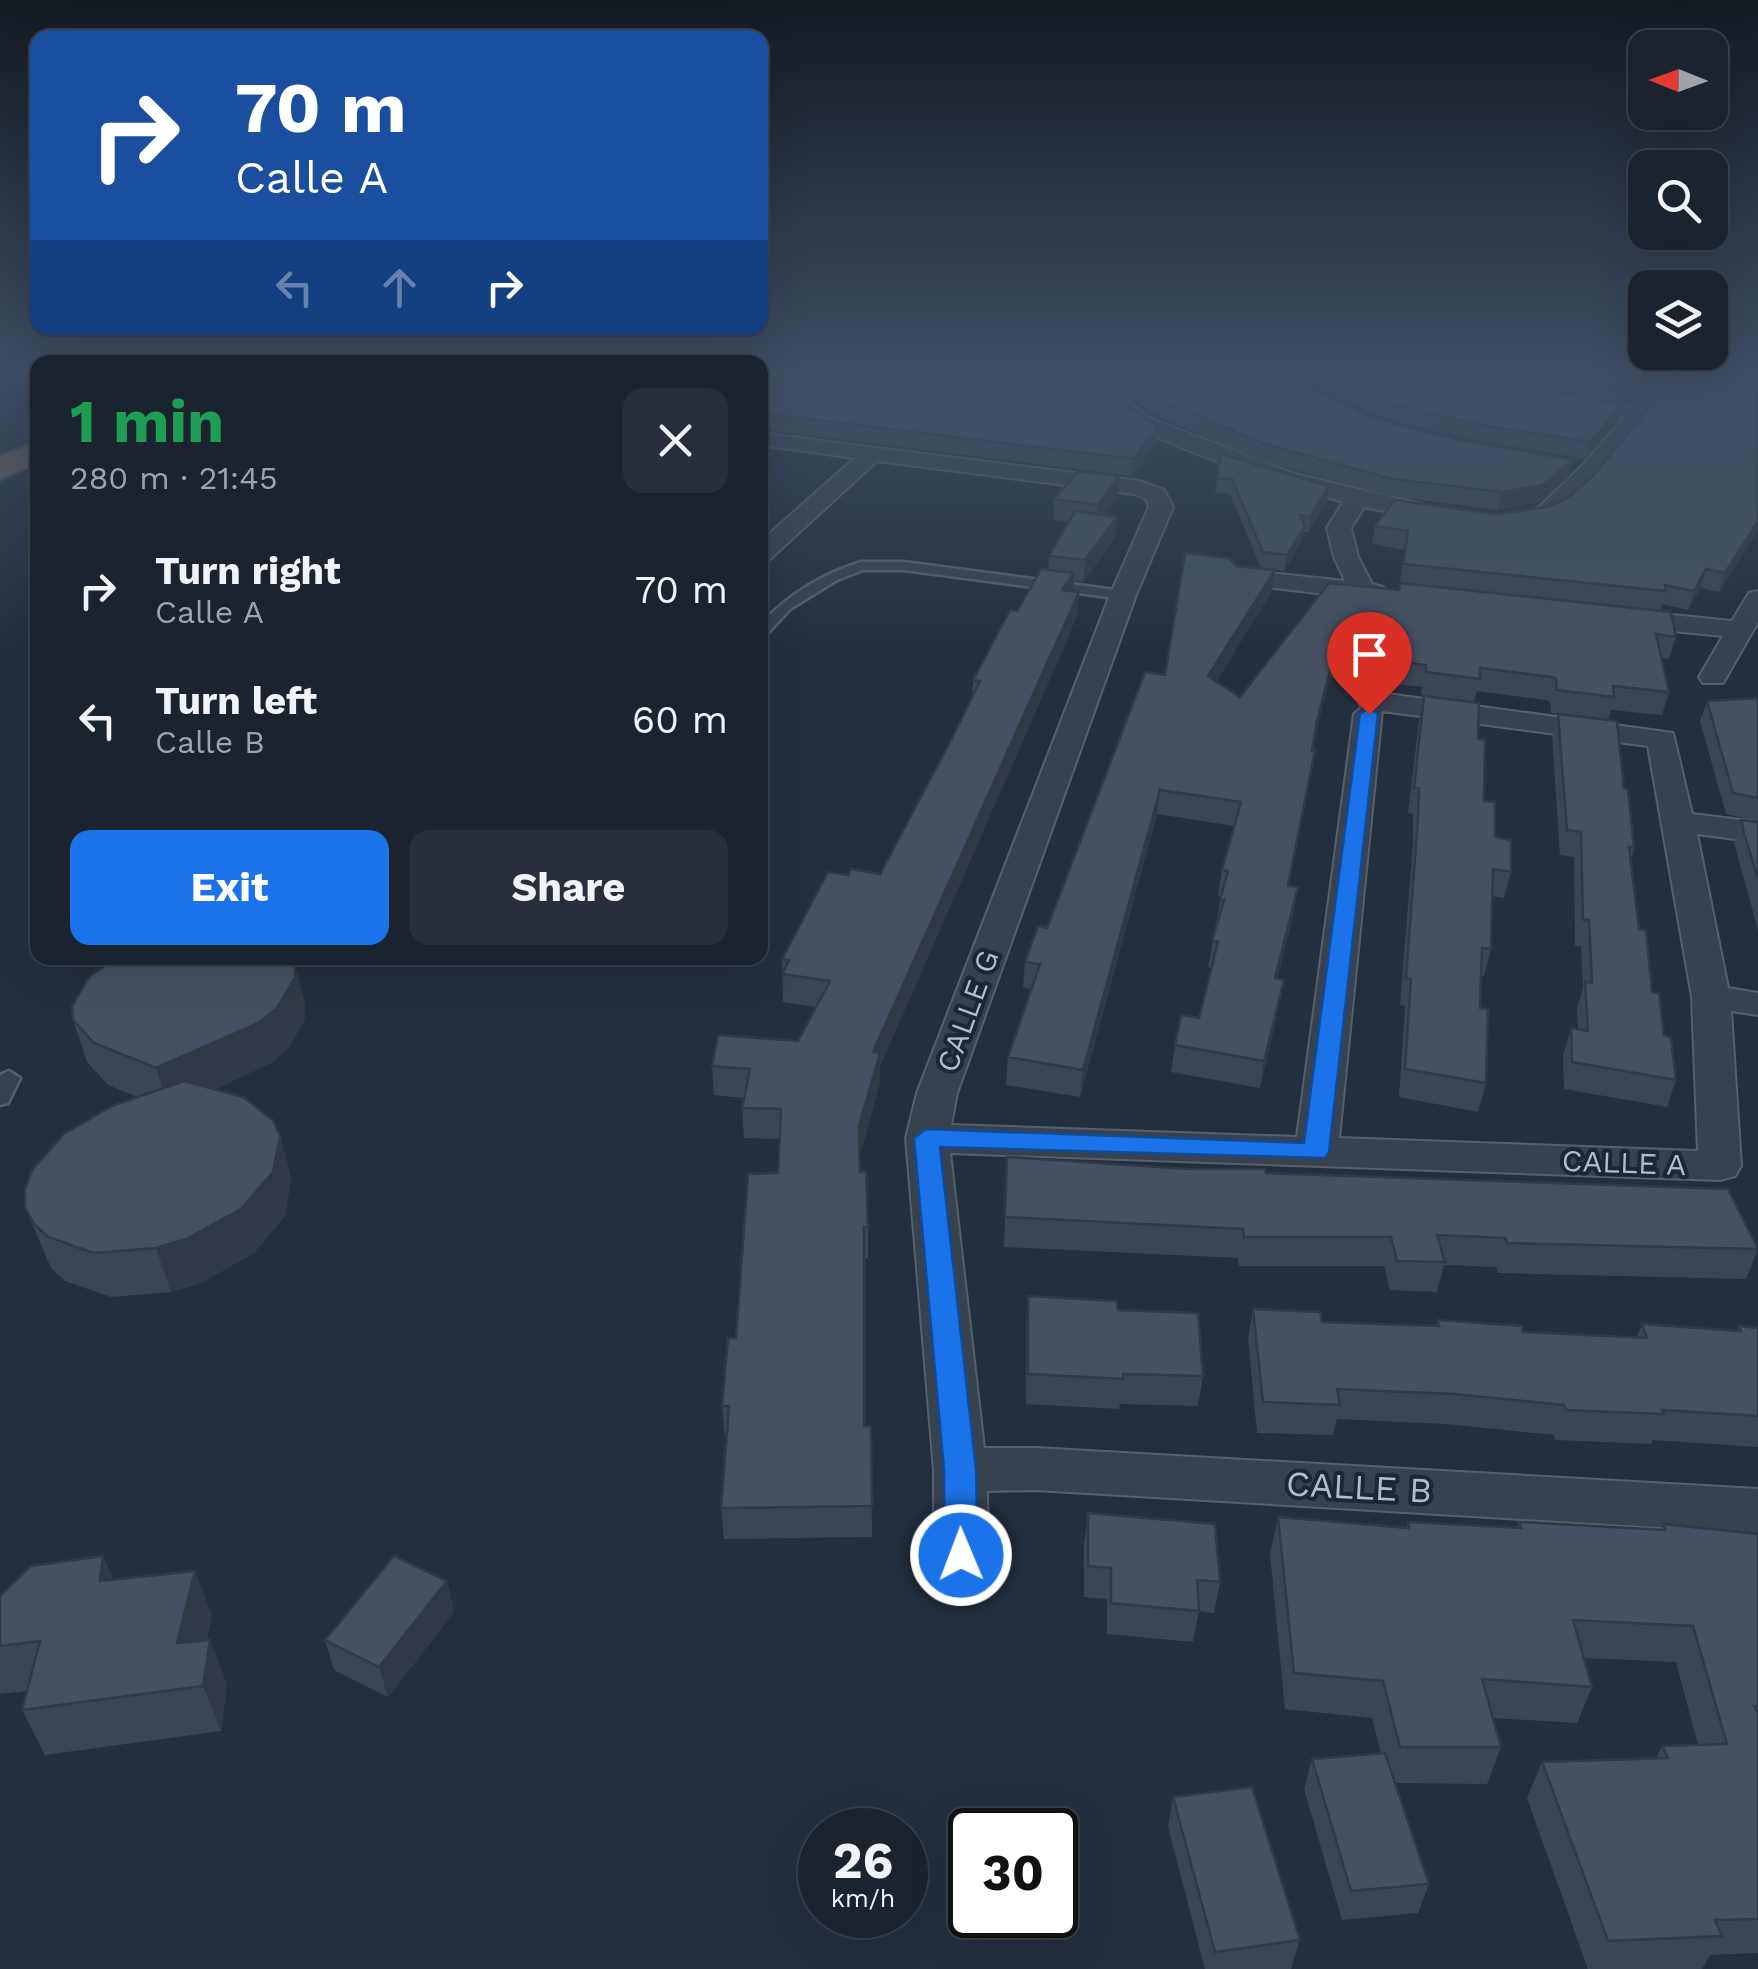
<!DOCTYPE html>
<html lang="en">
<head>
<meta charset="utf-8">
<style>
	body { margin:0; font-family:"Work Sans",sans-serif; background:#282f3a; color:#f1f3f6; height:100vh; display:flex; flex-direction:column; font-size:38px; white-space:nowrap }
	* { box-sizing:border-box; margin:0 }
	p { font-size:32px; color:#a0a4aa }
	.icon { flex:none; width:55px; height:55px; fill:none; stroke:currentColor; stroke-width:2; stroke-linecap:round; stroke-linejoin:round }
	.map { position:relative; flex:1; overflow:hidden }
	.drawer { position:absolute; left:30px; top:355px; width:738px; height:610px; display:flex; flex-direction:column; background:#1b232e; border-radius:20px; box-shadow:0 10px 40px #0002,0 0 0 2px #39404a }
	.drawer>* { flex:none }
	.guide { position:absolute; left:30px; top:30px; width:738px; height:305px; border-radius:20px; box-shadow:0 10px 40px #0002,0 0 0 2px #39404a; background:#1a4fa0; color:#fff; overflow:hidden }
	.needle { width:65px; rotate:271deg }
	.fabs { position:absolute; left:1628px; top:30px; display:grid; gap:20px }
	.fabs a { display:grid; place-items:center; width:100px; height:100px; border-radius:20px; background:#1b232e; box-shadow:0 10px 40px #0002,0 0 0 2px #39404a; font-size:50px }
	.speed { position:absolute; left:798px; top:1808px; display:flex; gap:20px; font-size:50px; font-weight:700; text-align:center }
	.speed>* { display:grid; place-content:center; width:130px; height:130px; border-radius:50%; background:#1b232e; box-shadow:0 10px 40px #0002,0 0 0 2px #39404a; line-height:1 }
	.speed small { font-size:25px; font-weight:400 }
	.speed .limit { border:5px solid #111; border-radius:15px; background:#fff; color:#111 }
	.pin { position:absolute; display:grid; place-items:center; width:85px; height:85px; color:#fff; margin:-102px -42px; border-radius:50% 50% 50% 0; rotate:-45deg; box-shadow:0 0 10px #0007 }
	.pin .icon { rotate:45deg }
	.me { position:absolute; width:110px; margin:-55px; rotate:359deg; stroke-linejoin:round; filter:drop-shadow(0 0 8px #0008) }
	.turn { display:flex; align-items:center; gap:35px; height:210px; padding:0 40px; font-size:45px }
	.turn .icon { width:130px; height:130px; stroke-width:2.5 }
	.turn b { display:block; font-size:70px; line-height:85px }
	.lanes { display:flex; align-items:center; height:95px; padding:0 40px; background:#0003; justify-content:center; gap:50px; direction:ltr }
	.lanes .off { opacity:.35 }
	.round { display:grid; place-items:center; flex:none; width:105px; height:105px; border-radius:20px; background:#282f3a }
	.head { display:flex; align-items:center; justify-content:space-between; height:170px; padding:0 40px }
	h1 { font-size:60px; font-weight:700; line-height:75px; color:#1e9e55 }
	.action { display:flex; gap:20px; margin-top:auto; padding:20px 40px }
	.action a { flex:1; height:115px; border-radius:20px; background:#1a73e8; color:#fff; font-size:40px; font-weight:700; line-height:115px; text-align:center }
	.action a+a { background:#282f3a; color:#f1f3f6 }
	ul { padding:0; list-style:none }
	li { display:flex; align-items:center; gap:30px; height:130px; padding:0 40px }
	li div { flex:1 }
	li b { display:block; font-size:38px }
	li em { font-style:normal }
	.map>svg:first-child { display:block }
</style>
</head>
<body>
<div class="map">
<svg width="1758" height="1969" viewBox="0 0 1758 1969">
	<rect width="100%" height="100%" fill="#242f3e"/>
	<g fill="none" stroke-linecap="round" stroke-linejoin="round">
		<defs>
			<path id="service" d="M861 562H904L1123 591 1130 595 1123 599 904 570H863L837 580 790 609 765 636 760 637V625C788 595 822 574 861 562Z
				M9 1071 20 1078 8 1103 0 1105V1075Z"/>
			<path id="minor" d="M964 372H1006L1008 375 998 381 966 376Z
				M1092 372H1112L1125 399 1149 418 1295 474 1446 510 1450 515 1438 522 1364 507 1351 528 1358 557 1372 584 1383 587 1387 592 1383 597 1374 600 1234 583 1230 578 1234 573 1243 570 1345 581 1334 557 1327 528 1343 502C1292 487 1143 443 1109 407 1101 398 1097 383 1092 372Z
				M1574 395 1645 411 1648 415C1620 454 1557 539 1504 526L1500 521 1504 516 1537 509 1583 465 1624 418 1567 405 1564 401Z
				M760 433 1139 481 1164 490 1173 507 1136 595 957 1093 951 1125 1297 1137 1354 714 1362 707 1358 701 1363 695 1373 692 1673 733 1692 814 1758 822V842L1697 834 1728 988 1758 993V1015L1731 1011 1741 1166 1735 1176 1720 1180 950 1153 984 1448H1036L1758 1489V1533L1036 1490 987 1491 988 1555 980 1571 961 1578 942 1571 934 1555V1470L906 1138 917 1093 1110 595 1149 507 1146 499 1134 494 877 461 769 560 760 562V542L855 458 760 445ZM1382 711 1648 746 1692 997 1698 1151 1339 1138Z
				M1758 591V622L1723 683H1703L1699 677 1723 636 1623 626 1610 618 1623 610 1732 621 1749 593Z"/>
			<path id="motorway" d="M38 442V463L0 479V457Z"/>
		</defs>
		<use href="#service" stroke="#565f6c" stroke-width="5"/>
		<use href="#minor" stroke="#565f6c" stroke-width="4"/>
		<use href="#motorway" stroke="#434c59" stroke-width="5"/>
		<use href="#service" fill="#38414e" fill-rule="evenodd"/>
		<use href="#minor" fill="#38414e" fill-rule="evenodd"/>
		<use href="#motorway" fill="#746855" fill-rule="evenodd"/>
	</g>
	<path fill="#3b4654" d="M760 372 1099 381 1129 409 1158 426 1156 442 1132 476 760 429Z
		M1114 372H1285L1298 383 1371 418 1569 477 1539 502 1498 510 1389 496 1262 461 1159 417 1126 394Z
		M1298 372H1475L1486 379 1618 420 1586 459 1473 440 1392 421 1322 391Z
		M1484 372H1758V530L1719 592 1701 588 1688 610 1662 604 1661 610 1676 637 1669 659 1661 658 1669 692 1662 715 1611 710 1608 720 1624 788 1634 848 1631 860 1639 929 1652 992 1676 1080 1667 1107 1564 1089 1563 1055 1571 1028 1578 1029 1577 1008 1583 988 1581 946H1575L1574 857 1560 855 1552 737 1558 714 1592 718 1551 713 1550 702 1545 700 1477 691 1474 702 1421 695 1422 687 1330 677 1313 745 1312 751H1315L1311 775 1289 886 1294 913 1277 979 1279 1006 1260 1088 1171 1072 1175 1045 1199 1018 1212 968 1208 967 1221 896 1218 895 1222 870 1234 826 1157 814 1080 1097 1006 1085 1008 1057 1031 989 1023 988 1025 962 1047 928 1165 675 1236 566 1275 570 1272 591 1216 681 1240 697 1399 590 1404 550 1372 544 1375 526 1548 507 1569 497 1592 477 1647 411 1646 407 1497 378Z
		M1221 454 1327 501 1308 532H1304L1302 541 1284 571 1261 568 1230 494 1215 493Z
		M1118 496 1104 515 1117 517 1115 538 1083 582 1074 581 1073 592H1079L1077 615 1067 640 880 1066V1082L860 1155V1172L868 1227V1258H865V1426H871L872 1537 724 1539 721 1508 727 1437H725L722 1406 736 1338 778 1173 780 1139 744 1138 742 1108 744 1098 714 1095 712 1066 798 1041 816 1007 783 1002 782 959 880 874 950 742 972 696 973 680 1017 611 1048 570 1049 556 1069 522 1053 520 1054 499Z
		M1424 696 1478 739 1484 801 1495 837 1511 872 1504 898 1492 896 1491 949 1484 976H1481L1480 1008 1486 1083 1478 1112 1399 1097 1405 1006 1400 1005 1413 844V814L1408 813 1419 720Z
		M1758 698V821L1726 814 1700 721 1707 701Z
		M1741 820 1758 822V930L1734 843Z
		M295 965 305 1005V1019L288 1049 271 1063 215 1089 280 1136 291 1179 285 1216 254 1253 201 1283 171 1292 111 1297 65 1281 51 1268 25 1207 137 1097 108 1085 87 1062 73 1020Z
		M1007 1157 1266 1173 1758 1249 1746 1279 1498 1273 1496 1267 1444 1265 1437 1292 1390 1290 1384 1266H1239L1238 1258 1004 1247Z
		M1028 1296 1118 1310 1203 1376 1198 1406 1120 1404 1119 1409 1026 1404V1326Z
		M1253 1309 1322 1322 1436 1326 1438 1320 1523 1332 1637 1337 1642 1324 1737 1330 1739 1326 1758 1328V1447L1653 1440 1651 1444 1555 1440 1554 1435 1445 1424 1337 1419 1333 1435 1257 1433 1248 1339Z
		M1088 1513 1220 1582 1214 1613 1199 1611 1193 1642 1107 1634V1599L1084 1597V1544Z
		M1278 1517 1406 1527 1408 1522 1517 1528 1519 1522 1661 1530 1664 1524 1758 1534V1953L1710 1955 1702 1969H1588L1527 1798 1542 1762 1656 1758 1662 1746 1698 1745 1676 1662 1584 1658 1592 1687 1577 1723 1493 1718 1501 1747 1487 1784 1395 1783 1429 1884 1418 1913 1342 1920 1304 1789 1312 1759 1381 1753 1372 1718 1285 1709 1270 1554Z
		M103 1556 113 1579 195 1571 212 1616 206 1641 210 1640 227 1685 221 1731 45 1755 22 1710 27 1691 0 1694V1596Z
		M447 1581 454 1612 388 1697 334 1670 325 1640Z
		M1173 1797 1300 1940 1291 1969H1205L1168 1827Z"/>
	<path fill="#303945" d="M1622 404 1618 420 1586 459 1590 442Z
		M1158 426 1156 442 1132 476 1133 459Z
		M1573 460 1569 477 1539 502 1498 510 1502 492Z
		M1119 476 1118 496 1096 526 1098 505Z
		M1329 486 1327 501 1308 532 1310 517Z
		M1117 517 1115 538 1083 582 1085 560Z
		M1758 521V530L1719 592 1725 573Z
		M1305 526 1302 541 1284 571 1287 555Z
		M1706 569 1701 588 1688 610 1694 591Z
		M1275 570 1272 591 1206 699 1208 676Z
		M1074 573 1073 596 1062 590Z
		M1079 592 1077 615 1067 640 880 1066V1082L859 1156V1126L873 1052Z
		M1334 655 1330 677 1313 745 1317 721Z
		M1160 790 1157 814 1080 1097 1083 1070Z
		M1298 887 1294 913 1271 1005 1275 978Z
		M295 965 305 1005V1019L288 1049 271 1063 170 1110 156 1068Z
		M1284 980 1279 1006 1260 1088 1264 1061Z
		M280 1136 291 1179 285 1216 254 1253 201 1283 171 1292 156 1248Z
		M103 1556 122 1601 100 1581Z
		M195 1571 212 1616 196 1688 177 1643Z
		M447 1581 454 1612 388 1697 379 1667Z
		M210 1640 227 1685 221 1731 203 1686Z"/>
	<path fill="#455162" stroke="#303945" stroke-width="2.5" d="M760 372H947L1010 380 1011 372H1096L1099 381 1129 409 1158 426 1133 459 760 413Z
		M1124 372H1285L1298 383 1371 418 1460 440 1573 460 1543 485 1502 492 1392 479 1265 444 1161 401 1127 378Z
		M1320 372H1475L1486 379 1622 404 1590 442 1476 424 1395 405Z
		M1547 372H1758V521L1725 573 1706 569 1694 591 1665 585 1666 591 1403 564 1408 531 1375 526 1395 500 1496 514 1548 507 1569 497 1592 477 1653 403 1650 392Z
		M1221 454 1329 486 1310 517 1300 515 1305 526 1287 555 1263 552 1232 479 1217 478Z
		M1079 471 1119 476 1098 505 1054 499Z
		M1075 511 1117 517 1085 560 1049 556Z
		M1185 553 1229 558 1236 566 1275 570 1208 676 1240 697 1329 583 1399 590 1400 583 1671 612 1676 637 1656 634 1669 692 1613 686 1614 697 1557 690 1556 679 1551 677 1480 668V679L1426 672V665L1334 655 1317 721 1312 751H1315L1288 886 1298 887 1275 978 1284 980 1264 1061 1175 1045 1181 1015 1199 1018 1218 942 1212 941 1224 900H1220L1228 871 1222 870 1241 802 1160 790 1083 1070 1008 1057 1040 964 1025 962 1038 926 1047 928 1145 672 1165 675Z
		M1041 569 1074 573 1062 590 1079 592 873 1052 880 1053 859 1126 860 1172H866L868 1227H864V1426H871L872 1506 721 1508 729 1406H722L728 1338H736L748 1174 778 1173 781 1109 742 1108 750 1069 712 1066 718 1035 798 1041 830 981 782 974 789 960 782 959 828 872 848 875 851 869 880 874 950 742 980 681 973 680 1010 610 1017 611Z
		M1424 696 1479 703 1478 739 1485 740 1484 801 1495 802V837L1511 840V872L1493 869 1491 949 1482 948 1480 1008 1488 1009 1486 1083 1405 1069 1411 979 1406 978 1418 818 1419 788H1414Z
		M1758 698V798L1733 793 1707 701Z
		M1558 714 1617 721 1624 788 1628 789 1634 848 1629 847 1639 929 1646 930 1652 992 1659 993 1664 1035 1671 1037 1676 1080 1572 1062 1571 1028 1588 1031 1585 981 1592 983 1589 920H1583L1581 832 1567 830Z
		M1741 820 1758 822V879L1744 833Z
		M116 958H291L295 965V978L277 1008 260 1022 156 1068 94 1043 73 1020 72 1006 89 977Z
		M184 1081 243 1097 273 1120 280 1136 273 1172 241 1209 186 1239 156 1248 94 1253 48 1237 34 1224 25 1207V1189L32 1170 64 1134 112 1106Z
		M1007 1157 1188 1169H1265L1266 1173 1728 1189 1758 1249 1507 1243 1505 1238 1437 1235 1445 1262 1397 1261 1391 1237H1244L1243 1229 1005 1217Z
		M1028 1296 1117 1301 1118 1310 1198 1313 1203 1376 1123 1374V1379L1028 1374Z
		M1253 1309 1320 1312 1322 1322 1439 1326 1438 1320 1522 1326 1523 1332 1647 1338 1642 1324 1741 1331 1739 1326 1758 1328V1416L1662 1410 1664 1414 1566 1410 1564 1405 1454 1394 1337 1389 1340 1405 1263 1402Z
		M1088 1513 1215 1524 1220 1582 1197 1580 1199 1611 1111 1603V1568L1088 1566Z
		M1278 1517 1409 1528 1408 1522 1521 1528 1519 1522 1665 1530 1664 1524 1758 1534V1706H1754L1758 1713V1919L1715 1920 1722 1936 1608 1941 1542 1762 1668 1758 1662 1746 1727 1744 1693 1626 1573 1620 1592 1687 1482 1679 1501 1747H1400L1383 1681 1294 1673Z
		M103 1556 100 1581 195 1571 177 1643 210 1640 203 1686 22 1710 40 1641 0 1646V1596L31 1566Z
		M394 1556 447 1581 379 1667 325 1640Z
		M1385 1753 1429 1884 1351 1891 1312 1759Z
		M1252 1787 1300 1940 1215 1952 1173 1797Z"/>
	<linearGradient id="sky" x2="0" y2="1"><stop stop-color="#141a22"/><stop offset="0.57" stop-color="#3f4d63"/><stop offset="1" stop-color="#3f4d63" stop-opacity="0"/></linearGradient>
	<rect width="1758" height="648" fill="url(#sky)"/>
	<path fill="#1a73e8" stroke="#114b97" stroke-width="2.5" d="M1369 708 1378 714 1329 1152 1325 1158 940 1147 976 1470 978 1555 973 1565 961 1569 950 1565 945 1555 944 1470 914 1138 926 1129 1304 1143 1360 714Z"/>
	<g text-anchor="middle" stroke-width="8" stroke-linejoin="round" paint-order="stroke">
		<g font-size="30" fill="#b4bcc9" stroke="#1d2633">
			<text transform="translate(968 1011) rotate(-70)" y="10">CALLE G</text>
			<text transform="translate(1624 1163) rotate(2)" y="10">CALLE A</text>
		</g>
		<g font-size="35" fill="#b4bcc9" stroke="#1d2633">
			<text transform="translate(1359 1487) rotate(3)" y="12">CALLE B</text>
		</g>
	</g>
</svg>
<div class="fabs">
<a><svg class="needle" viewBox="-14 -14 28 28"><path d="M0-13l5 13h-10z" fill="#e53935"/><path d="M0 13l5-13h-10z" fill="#a0a4aa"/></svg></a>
<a><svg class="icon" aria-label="search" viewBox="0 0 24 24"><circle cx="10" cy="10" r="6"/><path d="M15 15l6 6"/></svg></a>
<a><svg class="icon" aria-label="layers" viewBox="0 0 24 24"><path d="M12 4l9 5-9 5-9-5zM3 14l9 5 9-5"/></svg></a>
</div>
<div class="speed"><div>26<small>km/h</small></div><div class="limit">30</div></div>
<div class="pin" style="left:1369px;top:714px;background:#d93025"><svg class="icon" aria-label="arrive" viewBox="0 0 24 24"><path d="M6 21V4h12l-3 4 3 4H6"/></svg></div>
<svg class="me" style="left:961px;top:1555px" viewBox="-20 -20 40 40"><circle r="17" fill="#1a73e8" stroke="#fff" stroke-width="3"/><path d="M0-11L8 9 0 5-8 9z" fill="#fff"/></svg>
<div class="guide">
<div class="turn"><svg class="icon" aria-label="right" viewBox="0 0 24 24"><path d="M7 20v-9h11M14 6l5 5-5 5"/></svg><div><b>70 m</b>Calle A</div></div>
<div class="lanes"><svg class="icon off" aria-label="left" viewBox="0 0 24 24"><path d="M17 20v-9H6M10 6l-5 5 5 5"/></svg><svg class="icon off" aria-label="ahead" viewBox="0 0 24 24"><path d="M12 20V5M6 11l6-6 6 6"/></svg><svg class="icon" aria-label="right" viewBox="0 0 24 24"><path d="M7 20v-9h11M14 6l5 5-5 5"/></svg></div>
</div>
<section class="drawer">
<div class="head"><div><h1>1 min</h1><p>280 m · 21:45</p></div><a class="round"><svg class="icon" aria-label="close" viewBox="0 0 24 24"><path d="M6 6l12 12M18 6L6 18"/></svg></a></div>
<ul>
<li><svg class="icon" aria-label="right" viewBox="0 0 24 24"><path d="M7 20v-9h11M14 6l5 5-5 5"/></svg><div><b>Turn right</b><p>Calle A</p></div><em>70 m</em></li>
<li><svg class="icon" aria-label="left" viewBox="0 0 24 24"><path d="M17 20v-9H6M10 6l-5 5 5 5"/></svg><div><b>Turn left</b><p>Calle B</p></div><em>60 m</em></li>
</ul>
<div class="action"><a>Exit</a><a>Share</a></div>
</section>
</div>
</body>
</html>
